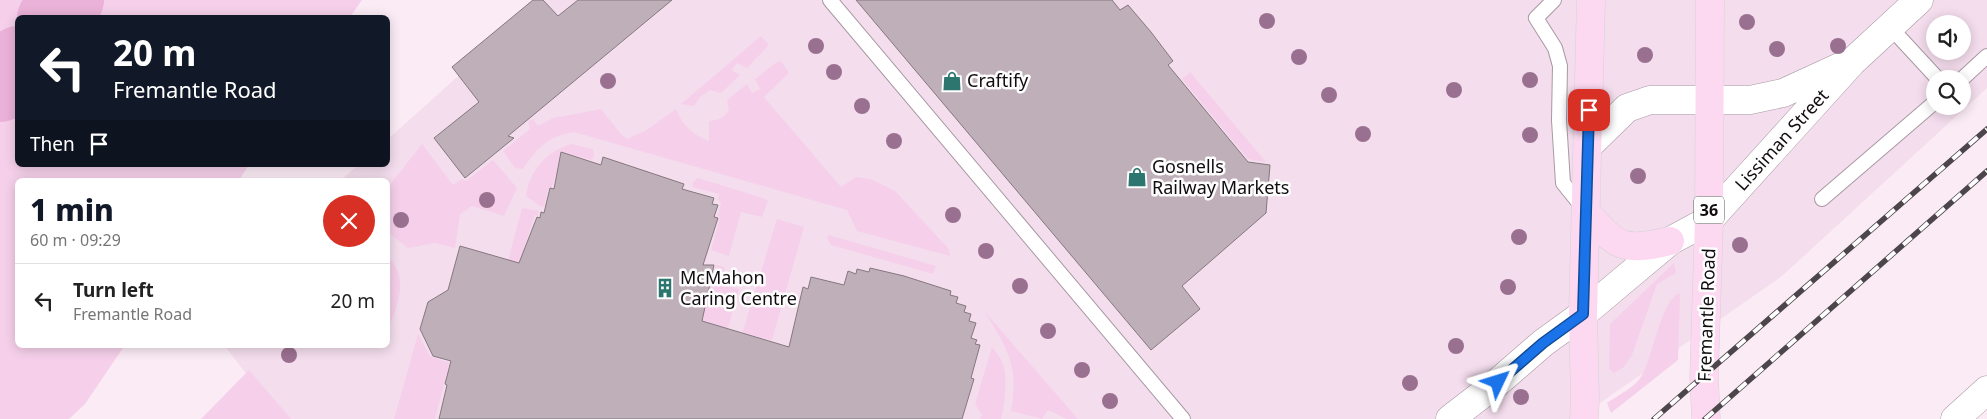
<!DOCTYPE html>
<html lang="en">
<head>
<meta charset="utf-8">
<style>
	body { margin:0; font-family:"Noto Sans",sans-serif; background:#f2f2f2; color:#222; height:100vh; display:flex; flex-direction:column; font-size:19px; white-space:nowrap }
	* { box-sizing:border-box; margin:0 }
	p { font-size:16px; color:#767676 }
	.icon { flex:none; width:28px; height:28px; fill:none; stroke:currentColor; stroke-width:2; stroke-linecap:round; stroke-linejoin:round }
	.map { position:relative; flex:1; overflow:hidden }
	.details { position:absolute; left:15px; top:178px; width:375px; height:170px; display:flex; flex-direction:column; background:#fff; border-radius:8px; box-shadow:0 2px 12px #0003 }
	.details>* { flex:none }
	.guide { position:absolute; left:15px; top:15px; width:375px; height:152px; border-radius:8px; box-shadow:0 2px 12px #0003; background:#111827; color:#fff; overflow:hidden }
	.buttons { position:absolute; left:1926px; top:15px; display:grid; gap:10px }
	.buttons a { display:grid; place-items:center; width:45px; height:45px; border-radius:50%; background:#fff; box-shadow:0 2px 12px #0003; font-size:25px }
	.pin { position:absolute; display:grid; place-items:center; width:42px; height:42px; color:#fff; margin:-21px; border-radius:10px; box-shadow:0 2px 8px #0006 }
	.me { position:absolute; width:55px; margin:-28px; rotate:49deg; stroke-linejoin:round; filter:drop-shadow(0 0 4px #0008) }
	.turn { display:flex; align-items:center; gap:18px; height:105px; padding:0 15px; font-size:22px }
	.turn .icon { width:65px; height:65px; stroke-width:2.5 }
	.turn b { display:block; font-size:35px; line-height:42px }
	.then { display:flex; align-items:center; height:48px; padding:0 15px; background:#0003; gap:10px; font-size:19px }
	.round { display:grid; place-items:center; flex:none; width:52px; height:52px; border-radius:26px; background:#f2f2f2 }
	.overview { display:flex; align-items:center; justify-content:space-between; height:85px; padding:0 15px }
	h1 { font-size:30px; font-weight:800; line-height:38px; color:#111827 }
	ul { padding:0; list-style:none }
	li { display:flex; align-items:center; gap:15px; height:75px; padding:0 15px; border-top:1px solid #e0e0e0 }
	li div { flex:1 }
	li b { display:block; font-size:19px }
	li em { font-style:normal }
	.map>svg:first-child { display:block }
</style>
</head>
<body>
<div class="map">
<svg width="1987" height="419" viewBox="0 0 1987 419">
	<rect width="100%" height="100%" fill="#fbebf5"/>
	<path fill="#f4dded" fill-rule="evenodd" d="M543 0H1987V88L1782 276 1577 419H281L224 345H388V180H341L358 165H388V139ZM1935 24H1962V51H1935ZM1935 79H1962V106H1935Z"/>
	<path fill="#f6d0ea" d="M0 0H362L350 17 18 18V165H249L239 180H18V345H125L85 404 69 419H0Z
		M761 36 769 45 747 68 737 63 732 70 740 75 721 93 710 90 700 97 694 106 681 104Z
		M781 61 789 73 764 97 841 187 856 177 871 179 895 191 949 249 950 256 857 231 847 210 574 132C548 136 537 148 523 169L515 168 503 151 530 129 528 122 533 119 538 126 553 118 601 109 620 133 627 139 645 131 676 109C683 126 692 134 709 141V121C719 120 724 118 729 110L727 100 747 84 752 93 760 89 755 79 777 62Z
		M1190 72 1266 162 1248 159 1182 79Z
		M422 144 453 185 462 179 466 181 493 160 517 188 504 216 472 206 460 214 455 248 435 243 408 248 390 234H388V187Z
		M571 144 593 149 594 155 592 160 567 154 557 170 552 187 548 190 544 207 540 206 526 196C530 170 546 152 571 144Z
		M698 178 763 198 768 201 762 217 741 212 729 256 711 250 720 217 718 216 721 202 718 200 719 194 692 187 693 182Z
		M522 208 539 211 538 216 535 215 524 249 526 250 522 261 498 298Z
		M777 219 804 227 772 340 746 334 738 361 734 360Z
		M829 235 936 266 933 274 831 245 827 238Z
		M388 258C410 275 397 308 388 329Z
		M1674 263 1676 273 1657 284 1632 355 1624 367 1614 373 1609 369 1610 324Z
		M716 265 725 267 720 283 739 289 720 357 691 354Z
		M1680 293 1678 360 1611 413 1607 403C1617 396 1631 389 1639 380 1653 362 1660 299 1680 293Z
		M985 312 1078 419H1067L1048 410 1042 419 1011 411C1019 365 1008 350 985 312Z
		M418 334 430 356 450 363 435 419H394Z
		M992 347C995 351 999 356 1001 360 1009 373 1005 405 1001 419H980L982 415 975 404Z
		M249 370 291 419H201Z"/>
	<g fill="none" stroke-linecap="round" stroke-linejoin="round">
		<path stroke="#eab2d8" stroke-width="64" d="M49 18 72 0
			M0 90 18 58"/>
	</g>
	<path fill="#beafb9" stroke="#857780" d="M533 0H543L558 16 578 0H672L508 136 514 138 465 178 434 138 479 102 452 67Z
		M856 0H1112L1120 10 1128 5 1151 32 1173 61 1168 65 1248 162 1270 165 1266 213 1182 286 1200 309 1151 350Z
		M561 152 601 165 603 157 684 184 682 189 714 198 712 204 718 205 714 217 718 218 703 265H714L702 321 789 347 803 287 808 289 811 277 844 285 848 271 856 274 857 269 869 272 870 268 904 276 951 291 950 295 958 297 956 303 966 306 964 312 971 314 969 321 976 323 971 338 977 340 975 344 980 345 971 378 974 379 962 419H439L447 385 445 384 451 361 433 356 420 329 428 302 448 290 460 246 519 263 537 217 540 218 541 212 544 213 550 188 554 189Z"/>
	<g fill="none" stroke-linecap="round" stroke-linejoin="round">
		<defs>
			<path id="service" d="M830 0 1183 419
				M1554 0 1536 18 1555 48 1560 66 1559 120 1563 183 1584 209
				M1890 27 1938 79
				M1962 79 1987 56
				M1822 199 1935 102"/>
			<path id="minor" d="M1588 146 1627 108 1650 100H1750L1783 93 1842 66
				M1450 419 1498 382 1543 343 1583 314 1670 241 1709 220 1852 62 1919 0"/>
			<path id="tertiary" d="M1955 419 1987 390"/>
			<path id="primary" d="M1586 212C1617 247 1622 252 1670 241
				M1584 419 1585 401 1583 314 1591 0
				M1706 419 1704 376 1709 220 1710 0"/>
		</defs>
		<use href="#service" stroke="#a899a3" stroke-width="16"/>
		<use href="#minor" stroke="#a899a3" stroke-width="29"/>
		<use href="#tertiary" stroke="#a899a3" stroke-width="29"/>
		<use href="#primary" stroke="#d4d3d4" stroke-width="29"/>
		<use href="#service" stroke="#fff" stroke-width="14"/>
		<use href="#minor" stroke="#fff" stroke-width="28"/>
		<use href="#tertiary" stroke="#fff" stroke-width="28"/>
		<use href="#primary" stroke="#fcd9f1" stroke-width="28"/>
		<defs>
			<path id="rail" d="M1654 419 1987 129
				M1705 419 1987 171"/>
		</defs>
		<use href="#rail" stroke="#4c4549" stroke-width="5.5"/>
		<use href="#rail" stroke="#fdfdfd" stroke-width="4" stroke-dasharray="11" stroke-linecap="butt"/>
	</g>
	<g fill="#9a7090">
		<circle cx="1267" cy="21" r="8"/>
		<circle cx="1747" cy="22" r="8"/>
		<circle cx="816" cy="46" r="8"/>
		<circle cx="1838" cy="46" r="8"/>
		<circle cx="1777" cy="49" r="8"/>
		<circle cx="1645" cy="55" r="8"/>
		<circle cx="1299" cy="57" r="8"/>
		<circle cx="834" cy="72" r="8"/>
		<circle cx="1530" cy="80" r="8"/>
		<circle cx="608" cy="81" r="8"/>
		<circle cx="1454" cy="90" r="8"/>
		<circle cx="1329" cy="95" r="8"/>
		<circle cx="862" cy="106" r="8"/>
		<circle cx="1363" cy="134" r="8"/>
		<circle cx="1530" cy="135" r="8"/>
		<circle cx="894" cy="141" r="8"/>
		<circle cx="1638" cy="176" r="8"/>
		<circle cx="487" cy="200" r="8"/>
		<circle cx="953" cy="215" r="8"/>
		<circle cx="401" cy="220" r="8"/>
		<circle cx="1519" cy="237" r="8"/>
		<circle cx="1740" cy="245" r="8"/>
		<circle cx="986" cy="251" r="8"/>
		<circle cx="1020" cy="286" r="8"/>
		<circle cx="1508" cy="287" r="8"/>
		<circle cx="1048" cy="331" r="8"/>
		<circle cx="1456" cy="346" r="8"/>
		<circle cx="289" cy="355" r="8"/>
		<circle cx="1082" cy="370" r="8"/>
		<circle cx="1410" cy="383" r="8"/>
		<circle cx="1521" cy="397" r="8"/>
		<circle cx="1110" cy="401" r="8"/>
	</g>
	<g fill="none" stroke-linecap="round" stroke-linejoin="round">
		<defs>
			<path id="route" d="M1498 382 1543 343 1583 314 1589 110"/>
		</defs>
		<use href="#route" stroke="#114b97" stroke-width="12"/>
		<use href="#route" stroke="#1a73e8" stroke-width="9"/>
	</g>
	<defs>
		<symbol id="shop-bare" viewBox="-9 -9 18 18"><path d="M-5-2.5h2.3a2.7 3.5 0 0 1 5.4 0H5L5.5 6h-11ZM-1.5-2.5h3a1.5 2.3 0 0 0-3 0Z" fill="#2d7670" stroke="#fdfdfd" stroke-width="2.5" paint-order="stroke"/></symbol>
		<symbol id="building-bare" viewBox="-9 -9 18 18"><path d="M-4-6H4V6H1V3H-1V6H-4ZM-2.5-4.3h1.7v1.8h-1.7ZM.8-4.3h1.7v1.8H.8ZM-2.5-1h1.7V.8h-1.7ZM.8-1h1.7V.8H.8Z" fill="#2d7670" stroke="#fdfdfd" stroke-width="2.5" paint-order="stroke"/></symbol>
	</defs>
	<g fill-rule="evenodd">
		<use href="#shop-bare" x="938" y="67" width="28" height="28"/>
		<use href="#shop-bare" x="1123" y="163" width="28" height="28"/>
		<use href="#building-bare" x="651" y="274" width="28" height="28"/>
	</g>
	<g text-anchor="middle" stroke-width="5" stroke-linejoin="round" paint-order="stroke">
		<rect fill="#fdfdfd" stroke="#585456" stroke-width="1" x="1694" y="196.5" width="30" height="27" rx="4"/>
		<g font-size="16" font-weight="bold" fill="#110c0f">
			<text x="1709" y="216">36</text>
		</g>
		<g font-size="18" fill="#110c0f" stroke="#fdfdfd" text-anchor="start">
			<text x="967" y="87">Craftify</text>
			<text x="1152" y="173">Gosnells<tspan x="1152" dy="21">Railway Markets</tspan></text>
			<text x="680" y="284">McMahon<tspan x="680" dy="21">Caring Centre</tspan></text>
		</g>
		<g font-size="18" fill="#110c0f" stroke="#fdfdfd">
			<text transform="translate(1782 140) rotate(-48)" y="6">Lissiman Street</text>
			<text transform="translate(1707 315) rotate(-88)" y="6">Fremantle Road</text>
		</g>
	</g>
</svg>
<div class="buttons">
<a><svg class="icon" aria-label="sound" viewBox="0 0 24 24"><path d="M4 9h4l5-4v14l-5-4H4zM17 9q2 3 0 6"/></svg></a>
<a><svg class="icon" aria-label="search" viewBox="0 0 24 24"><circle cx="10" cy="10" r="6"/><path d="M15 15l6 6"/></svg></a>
</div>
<div class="pin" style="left:1589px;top:110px;background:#d93025"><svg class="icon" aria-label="arrive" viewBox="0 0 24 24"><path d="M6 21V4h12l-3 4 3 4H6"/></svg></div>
<svg class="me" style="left:1498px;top:382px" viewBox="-20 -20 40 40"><path d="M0-17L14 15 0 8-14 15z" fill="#1a73e8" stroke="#fff" stroke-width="4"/></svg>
<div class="guide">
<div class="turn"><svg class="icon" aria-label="left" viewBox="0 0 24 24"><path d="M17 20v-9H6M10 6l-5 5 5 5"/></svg><div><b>20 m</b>Fremantle Road</div></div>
<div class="then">Then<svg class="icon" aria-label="arrive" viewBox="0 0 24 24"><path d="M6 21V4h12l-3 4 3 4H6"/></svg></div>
</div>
<section class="details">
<div class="overview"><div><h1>1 min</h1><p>60 m · 09:29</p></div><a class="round" style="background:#d93025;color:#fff"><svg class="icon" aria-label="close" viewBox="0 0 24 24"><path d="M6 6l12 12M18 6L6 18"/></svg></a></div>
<ul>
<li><svg class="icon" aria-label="left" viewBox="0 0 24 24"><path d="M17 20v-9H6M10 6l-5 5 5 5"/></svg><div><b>Turn left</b><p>Fremantle Road</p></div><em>20 m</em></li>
</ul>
</section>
</div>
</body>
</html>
